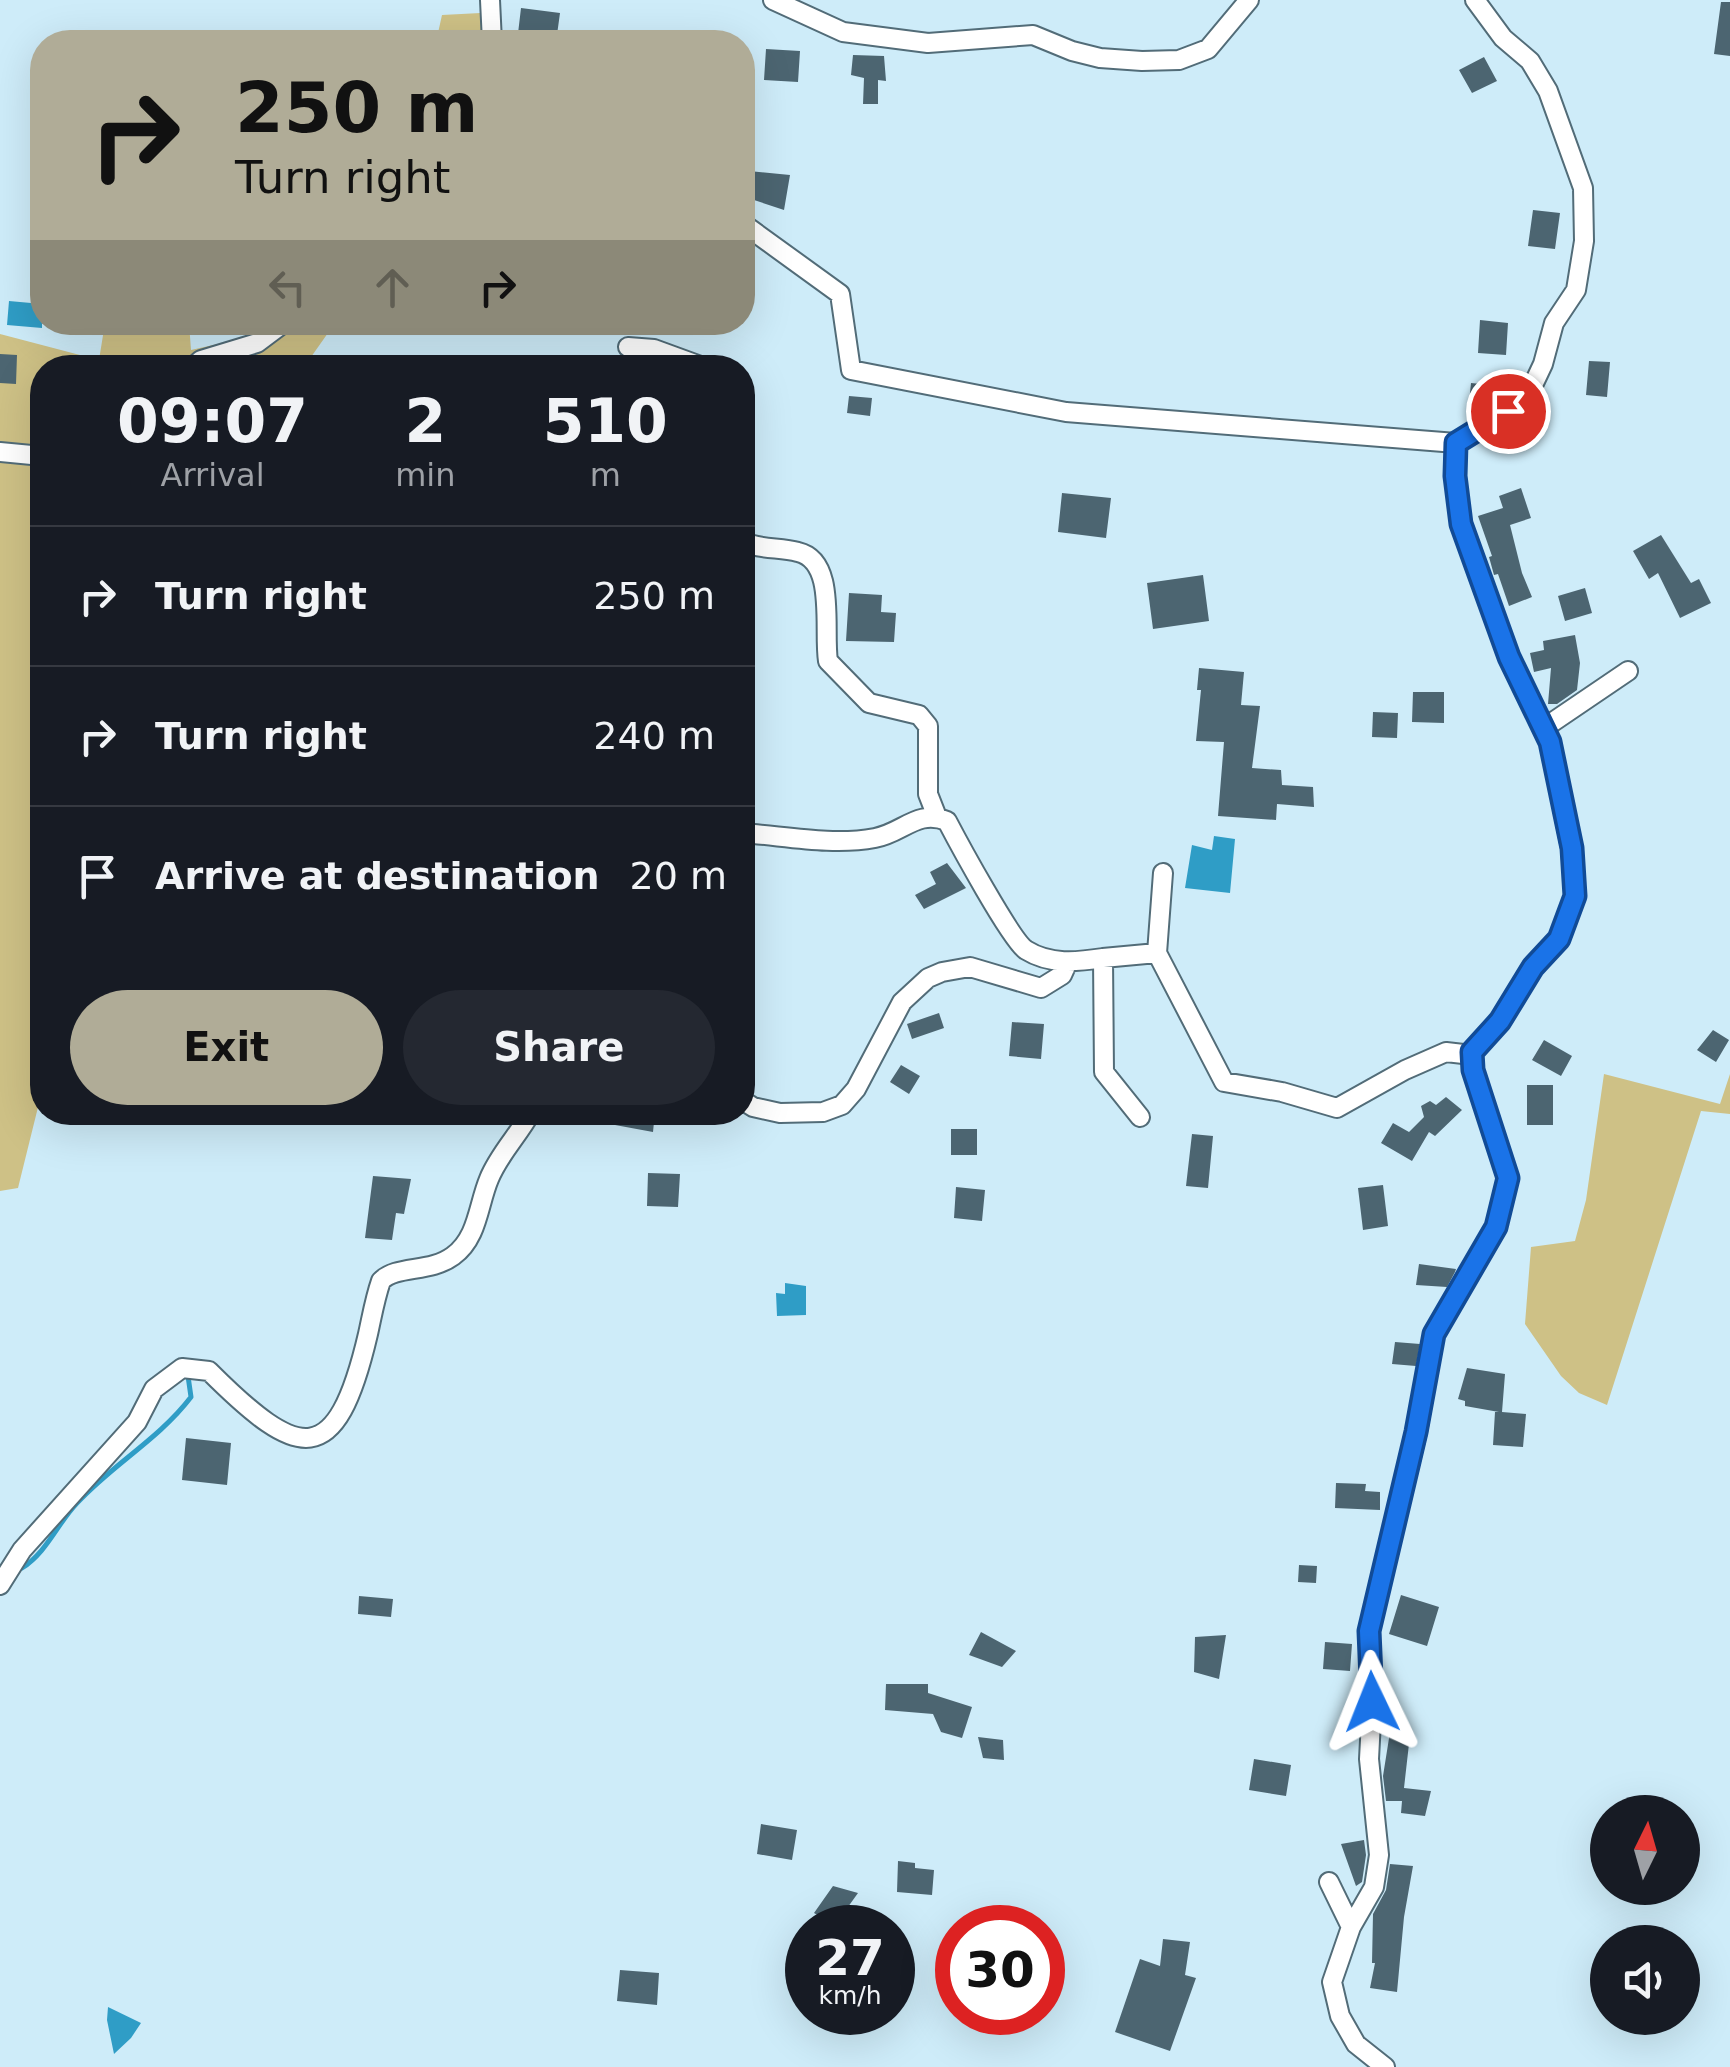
<!DOCTYPE html>
<html lang="en">
<head>
<meta charset="utf-8">
<style>
	body { margin:0; font-family:"DejaVu Sans",sans-serif; background:#242831; color:#f1f3f6; height:100vh; display:flex; flex-direction:column; font-size:38px; white-space:nowrap }
	* { box-sizing:border-box; margin:0 }
	p { font-size:32px; color:#9ea1a6 }
	.icon { flex:none; width:55px; height:55px; fill:none; stroke:currentColor; stroke-width:2; stroke-linecap:round; stroke-linejoin:round }
	.map { position:relative; flex:1; overflow:hidden }
	.panel { position:absolute; left:30px; top:355px; width:725px; height:770px; display:flex; flex-direction:column; background:#171b24; border-radius:40px; box-shadow:0 10px 40px #0002 }
	.panel>* { flex:none }
	.top-card { position:absolute; left:30px; top:30px; width:725px; height:305px; border-radius:40px; box-shadow:0 10px 40px #0002; background:#b0ac97; color:#111; overflow:hidden }
	.needle { width:65px; rotate:5deg }
	.controls { position:absolute; left:1590px; top:1795px; display:grid; gap:20px }
	.controls a { display:grid; place-items:center; width:110px; height:110px; border-radius:50%; background:#171b24; box-shadow:0 10px 40px #0002; font-size:50px }
	.speed { position:absolute; left:785px; top:1905px; display:flex; gap:20px; font-size:50px; font-weight:700; text-align:center }
	.speed>* { display:grid; place-content:center; width:130px; height:130px; border-radius:50%; background:#171b24; box-shadow:0 10px 40px #0002; line-height:1 }
	.speed small { font-size:25px; font-weight:400 }
	.speed .limit { border:15px solid #d22; background:#fff; color:#111 }
	.pin { position:absolute; display:grid; place-items:center; width:85px; height:85px; color:#fff; margin:-42px; border:5px solid #fff; border-radius:50%; box-shadow:0 2px 10px #0007 }
	.me { position:absolute; width:110px; margin:-55px; rotate:358deg; stroke-linejoin:round; filter:drop-shadow(0 0 8px #0008) }
	.turn { display:flex; align-items:center; gap:35px; height:210px; padding:0 40px; font-size:45px }
	.turn .icon { width:130px; height:130px; stroke-width:2.5 }
	.turn b { display:block; font-size:70px; line-height:85px }
	.lanes { display:flex; align-items:center; height:95px; padding:0 40px; background:#0003; justify-content:center; gap:50px; direction:ltr }
	.lanes .off { opacity:.35 }
	.eta { display:flex; justify-content:space-evenly; align-items:center; height:170px; text-align:center }
	.eta b { font-size:60px; font-weight:600; line-height:70px }
	.action { display:flex; gap:20px; margin-top:auto; padding:20px 40px }
	.action a { flex:1; height:115px; border-radius:60px; background:#b0ac97; color:#111; font-size:40px; font-weight:600; line-height:115px; text-align:center }
	.action a+a { background:#242831; color:#f1f3f6 }
	ul { padding:0; list-style:none }
	li { display:flex; align-items:center; gap:30px; height:140px; padding:0 40px; border-top:2px solid #363941 }
	li div { flex:1 }
	li b { display:block; font-size:38px }
	li em { font-style:normal }
	.map>svg:first-child { display:block }
</style>
</head>
<body>
<div class="map">
<svg width="1730" height="2067" viewBox="0 0 1730 2067">
	<rect width="100%" height="100%" fill="#ceecf9"/>
	<path fill="#cec186" d="M500 12 499 42H436L442 15Z
		M105 323H189L191 350 258 335 269 323H335L304 367 42 368V1091L18 1188 0 1191V334L99 360Z
		M1604 1074 1720 1104 1730 1074V1114L1701 1111 1607 1405 1579 1393 1561 1376 1525 1324 1531 1247 1575 1241 1586 1200Z"/>
	<path fill="#2f9dc6" d="M9 301 42 304V328L7 325Z
		M1214 836 1235 839 1230 893 1185 888 1192 845 1212 850Z
		M785 1283 806 1286V1315L777 1316 776 1293 785 1294Z
		M108 2007 141 2023 131 2038 114 2054 107 2020Z"/>
	<g fill="none" stroke-linecap="round" stroke-linejoin="round">
		<path stroke="#2f9dc6" stroke-width="5" d="M22 1568C47 1552 57 1524 77 1503 113 1464 159 1439 191 1397L188 1376"/>
	</g>
	<path fill="#4c6571" d="M1721 2H1730V56L1714 54Z
		M521 8 560 13 556 42H517Z
		M766 49 800 51 798 82 764 80Z
		M853 55 884 56 886 81 878 80V104H863L864 78 851 75Z
		M1484 57 1497 81 1472 93 1459 70Z
		M749 171 790 175 784 210 754 200Z
		M1533 210 1560 213 1555 249 1528 246Z
		M1480 320 1508 323 1506 355 1478 353Z
		M0 354 17 355 16 384 0 383Z
		M1589 361 1610 362 1607 397 1586 395Z
		M1471 383 1500 386 1498 403 1493 406 1469 403Z
		M849 396 872 398 870 416 847 413Z
		M1521 488 1531 518 1510 525 1522 573 1532 597 1509 606 1498 574 1494 575 1489 557 1492 556 1478 516 1503 508 1499 496Z
		M1062 493 1111 498 1106 538 1058 532Z
		M1661 535 1691 583 1699 579 1711 603 1680 618 1658 573 1649 579 1633 551Z
		M1203 575 1209 621 1153 629 1147 583Z
		M1585 588 1592 613 1565 621 1558 596Z
		M849 593 882 595 881 612 896 613 894 642 846 641Z
		M1575 635 1580 663 1577 690 1557 704H1548L1551 668 1534 672 1530 653 1544 650 1543 641Z
		M1199 668 1244 672 1241 705 1260 706 1252 768 1281 770 1282 785 1313 787 1314 807 1277 804 1276 820 1218 816 1224 742 1196 741 1201 690H1197Z
		M1413 692H1444V723L1412 722Z
		M1373 712 1398 713 1397 738 1372 737Z
		M947 863 966 888 924 909 915 895 936 884 930 872Z
		M939 1013 944 1028 912 1039 907 1024Z
		M1012 1022 1044 1024 1041 1059 1009 1056Z
		M1713 1030 1729 1040 1716 1062 1697 1050Z
		M1544 1040 1572 1056 1561 1076 1532 1060Z
		M901 1065 920 1076 909 1094 890 1082Z
		M1527 1085H1553V1125H1527Z
		M1446 1097 1462 1110 1435 1136 1429 1132 1412 1161 1381 1143 1393 1123 1409 1132 1424 1117 1421 1106 1430 1101 1436 1105Z
		M616 1112H655L653 1132 615 1125Z
		M951 1129H977V1155H951Z
		M1192 1134 1213 1136 1208 1188 1186 1186Z
		M648 1173 680 1174 678 1207 647 1206Z
		M373 1176 411 1179 404 1214 396 1213 392 1240 365 1238Z
		M1383 1185 1388 1226 1363 1230 1358 1188Z
		M956 1187 985 1190 982 1221 954 1218Z
		M1419 1264 1456 1269 1455 1272 1447 1287 1416 1285Z
		M1395 1342 1420 1344 1416 1366 1392 1364Z
		M1467 1368 1505 1374 1502 1412 1526 1414 1523 1447 1493 1445 1495 1412H1499L1465 1406V1401L1458 1399Z
		M186 1438 231 1443 227 1485 182 1480Z
		M1336 1483 1366 1484 1365 1491 1380 1492V1510L1335 1508Z
		M1299 1565 1317 1566 1316 1583 1298 1582Z
		M1401 1595 1439 1607 1427 1646 1389 1634Z
		M359 1596 393 1599 391 1617 358 1614Z
		M981 1632 1016 1651 1002 1667 969 1655Z
		M1226 1635 1219 1679 1194 1672 1195 1637Z
		M1325 1642 1352 1644 1350 1671 1323 1669Z
		M886 1684H928V1693L972 1707 962 1738 941 1732 933 1714 885 1710Z
		M1390 1732 1410 1735 1404 1788 1431 1791 1425 1816 1401 1813 1402 1801H1386L1383 1776Z
		M978 1737 1003 1740 1004 1760 983 1758Z
		M1254 1759 1291 1765 1286 1796 1249 1790Z
		M761 1824 797 1830 792 1860 757 1854Z
		M1364 1840 1366 1855 1362 1882 1356 1886 1341 1844Z
		M898 1861 915 1863V1868L934 1870 932 1895 897 1892Z
		M1390 1864 1413 1866 1404 1917 1397 1992 1370 1988 1375 1963H1372L1373 1914 1386 1890Z
		M833 1886 858 1893 835 1925 814 1913Z
		M1163 1939 1190 1942 1185 1975 1196 1978 1170 2051 1115 2032 1140 1959 1160 1966Z
		M620 1970 659 1973 657 2005 617 2001Z"/>
	<g fill="none" stroke-linecap="round" stroke-linejoin="round">
		<defs>
			<path id="street" d="M490 0 492 42
				M773 0 843 32 928 43 1033 35 1072 51 1100 58 1142 61 1179 60 1208 49 1249 0
				M742 223 840 294 851 370 1066 412 1456 443
				M628 347 654 349 706 368
				M192 368 201 360 257 343 285 322
				M742 395V410
				M0 452 42 456
				M742 541C759 550 779 547 798 552 837 561 823 630 828 661L869 703 919 715 928 726V794L937 817
				M1544 728 1628 671
				M742 833C785 836 832 846 875 838 903 833 917 809 947 821 958 842 1011 940 1026 950 1050 965 1077 962 1103 958
				M1157 953 1224 1082 1282 1092 1337 1108 1405 1070 1446 1052 1472 1055
				M742 1100 753 1107 780 1113 823 1112 842 1105 856 1089 902 1002 928 978 942 972 970 967 1041 988 1062 975 1067 964
				M1140 1117 1104 1072 1103 958 1157 953 1163 873
				M0 1585 22 1550 137 1422 154 1389 182 1368 209 1371C299 1461 336 1471 368 1334 372 1316 375 1298 381 1281 396 1265 430 1273 453 1256 478 1238 478 1205 489 1179 499 1154 518 1136 531 1112
				M1329 1882 1351 1927
				M1385 2067 1356 2044 1340 2016 1332 1982 1351 1927 1374 1887 1379 1855 1369 1759 1372 1702 1369 1631 1417 1432 1434 1334 1496 1227 1508 1177 1473 1070 1472 1052 1500 1021 1533 967 1559 939 1575 896 1571 848 1550 743 1509 657 1461 523 1455 476 1456 443 1526 400 1543 364 1554 323 1576 290 1584 241 1583 188 1548 91 1530 61 1503 38 1475 0"/>
		</defs>
		<use href="#street" stroke="#526c78" stroke-width="22"/>
		<use href="#street" stroke="#fff" stroke-width="18"/>
	</g>
	<g fill="none" stroke-linecap="round" stroke-linejoin="round">
		<defs>
			<path id="route" d="M1372 1702 1369 1631 1416 1432 1434 1334 1496 1227 1508 1178 1473 1070 1472 1052 1500 1021 1533 967 1559 939 1575 896 1572 848 1550 742 1509 657 1461 524 1455 476 1456 443 1508 411"/>
		</defs>
		<use href="#route" stroke="#114b97" stroke-width="25"/>
		<use href="#route" stroke="#1a73e8" stroke-width="18"/>
	</g>
</svg>
<div class="controls">
<a><svg class="needle" viewBox="-14 -14 28 28"><path d="M0-13l5 13h-10z" fill="#e53935"/><path d="M0 13l5-13h-10z" fill="#9ea1a6"/></svg></a>
<a><svg class="icon" aria-label="sound" viewBox="0 0 24 24"><path d="M4 9h4l5-4v14l-5-4H4zM17 9q2 3 0 6"/></svg></a>
</div>
<div class="speed"><div>27<small>km/h</small></div><div class="limit">30</div></div>
<div class="pin" style="left:1508px;top:411px;background:#d93025"><svg class="icon" aria-label="arrive" viewBox="0 0 24 24"><path d="M6 21V4h12l-3 4 3 4H6"/></svg></div>
<svg class="me" style="left:1372px;top:1702px" viewBox="-20 -20 40 40"><path d="M0-17L14 15 0 8-14 15z" fill="#1a73e8" stroke="#fff" stroke-width="4"/></svg>
<div class="top-card">
<div class="turn"><svg class="icon" aria-label="right" viewBox="0 0 24 24"><path d="M7 20v-9h11M14 6l5 5-5 5"/></svg><div><b>250 m</b>Turn right</div></div>
<div class="lanes"><svg class="icon off" aria-label="left" viewBox="0 0 24 24"><path d="M17 20v-9H6M10 6l-5 5 5 5"/></svg><svg class="icon off" aria-label="ahead" viewBox="0 0 24 24"><path d="M12 20V5M6 11l6-6 6 6"/></svg><svg class="icon" aria-label="right" viewBox="0 0 24 24"><path d="M7 20v-9h11M14 6l5 5-5 5"/></svg></div>
</div>
<section class="panel">
<div class="eta">
<div><b>09:07</b><p>Arrival</p></div>
<div><b>2</b><p>min</p></div>
<div><b>510</b><p>m</p></div>
</div>
<ul>
<li><svg class="icon" aria-label="right" viewBox="0 0 24 24"><path d="M7 20v-9h11M14 6l5 5-5 5"/></svg><div><b>Turn right</b></div><em>250 m</em></li>
<li><svg class="icon" aria-label="right" viewBox="0 0 24 24"><path d="M7 20v-9h11M14 6l5 5-5 5"/></svg><div><b>Turn right</b></div><em>240 m</em></li>
<li><svg class="icon" aria-label="arrive" viewBox="0 0 24 24"><path d="M6 21V4h12l-3 4 3 4H6"/></svg><div><b>Arrive at destination</b></div><em>20 m</em></li>
</ul>
<div class="action"><a>Exit</a><a>Share</a></div>
</section>
</div>
</body>
</html>
